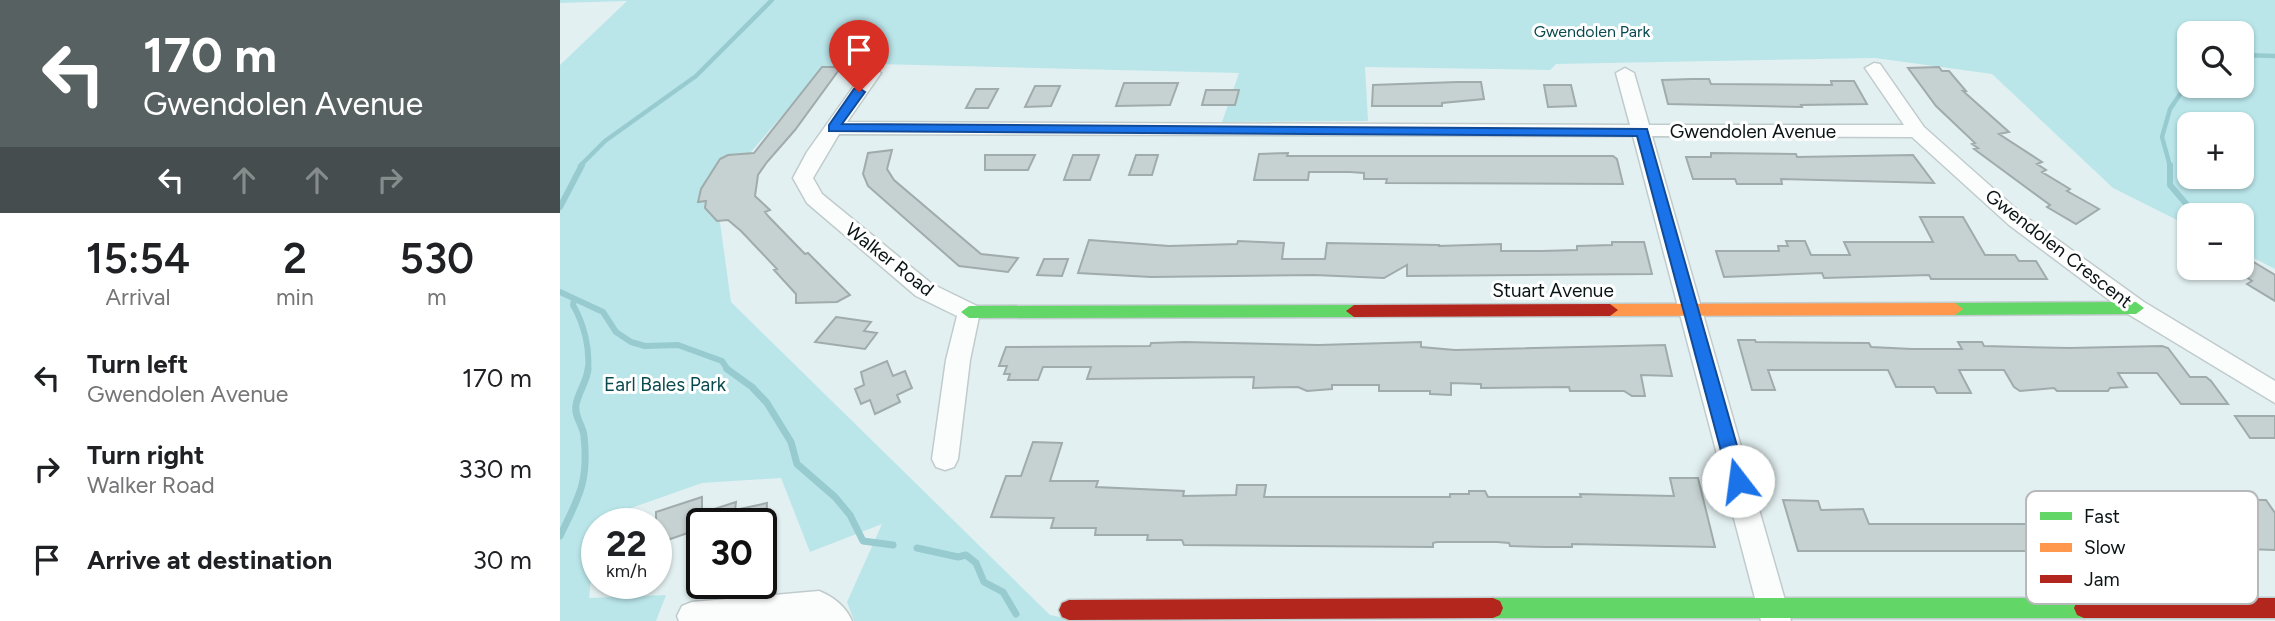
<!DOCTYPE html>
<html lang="en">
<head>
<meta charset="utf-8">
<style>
	body { margin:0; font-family:Figtree,sans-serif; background:#f2f2f2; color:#202124; height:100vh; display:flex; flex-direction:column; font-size:26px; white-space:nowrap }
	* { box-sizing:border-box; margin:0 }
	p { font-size:23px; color:#757577 }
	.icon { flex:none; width:38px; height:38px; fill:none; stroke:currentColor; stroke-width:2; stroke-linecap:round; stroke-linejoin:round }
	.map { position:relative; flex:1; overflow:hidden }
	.panel { display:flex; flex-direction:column; background:#fff; width:560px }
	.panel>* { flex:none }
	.top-card { background:#576162; color:#fff; overflow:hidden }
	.buttons { position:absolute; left:1617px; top:21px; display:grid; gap:14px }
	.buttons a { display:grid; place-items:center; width:77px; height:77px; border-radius:14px; background:#fff; box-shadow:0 2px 5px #0004; font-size:35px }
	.speed { position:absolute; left:21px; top:508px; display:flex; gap:14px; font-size:35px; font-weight:700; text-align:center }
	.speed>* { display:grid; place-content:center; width:91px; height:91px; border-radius:50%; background:#fff; box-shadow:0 2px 5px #0004; line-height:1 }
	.speed small { font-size:18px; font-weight:400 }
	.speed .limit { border:4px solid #111; border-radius:10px; background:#fff; color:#111 }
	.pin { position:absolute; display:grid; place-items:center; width:60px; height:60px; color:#fff; margin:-72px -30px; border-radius:50% 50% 50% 0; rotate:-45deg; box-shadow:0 0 7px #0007 }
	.pin .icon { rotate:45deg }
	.me { position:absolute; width:77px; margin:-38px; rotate:345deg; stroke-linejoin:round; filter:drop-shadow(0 0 5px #0008) }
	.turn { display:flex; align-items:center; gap:24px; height:147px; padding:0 28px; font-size:32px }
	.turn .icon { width:91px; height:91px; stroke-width:2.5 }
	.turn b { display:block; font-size:49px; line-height:60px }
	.lanes { display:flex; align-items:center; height:66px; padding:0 28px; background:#0003; justify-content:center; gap:35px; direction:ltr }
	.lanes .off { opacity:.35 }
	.eta { display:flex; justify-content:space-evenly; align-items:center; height:119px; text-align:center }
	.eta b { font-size:42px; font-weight:600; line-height:49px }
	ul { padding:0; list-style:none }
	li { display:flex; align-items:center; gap:21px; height:91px; padding:0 28px }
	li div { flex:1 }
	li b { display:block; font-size:26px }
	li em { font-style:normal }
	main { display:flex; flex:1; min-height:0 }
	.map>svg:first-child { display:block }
</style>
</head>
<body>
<main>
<section class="panel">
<div class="top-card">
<div class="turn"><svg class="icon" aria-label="left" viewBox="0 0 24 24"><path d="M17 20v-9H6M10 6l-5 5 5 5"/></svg><div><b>170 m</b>Gwendolen Avenue</div></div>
<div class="lanes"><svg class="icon" aria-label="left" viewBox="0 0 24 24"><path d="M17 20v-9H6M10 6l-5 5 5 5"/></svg><svg class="icon off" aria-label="ahead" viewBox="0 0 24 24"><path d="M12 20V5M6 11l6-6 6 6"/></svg><svg class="icon off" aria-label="ahead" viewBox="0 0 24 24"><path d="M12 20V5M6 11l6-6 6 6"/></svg><svg class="icon off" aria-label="right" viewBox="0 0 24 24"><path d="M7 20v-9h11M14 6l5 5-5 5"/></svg></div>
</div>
<div class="eta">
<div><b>15:54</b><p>Arrival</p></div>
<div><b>2</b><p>min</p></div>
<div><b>530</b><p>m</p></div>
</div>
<ul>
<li><svg class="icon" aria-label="left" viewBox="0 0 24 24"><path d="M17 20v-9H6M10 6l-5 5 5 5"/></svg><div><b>Turn left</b><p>Gwendolen Avenue</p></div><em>170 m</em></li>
<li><svg class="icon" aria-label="right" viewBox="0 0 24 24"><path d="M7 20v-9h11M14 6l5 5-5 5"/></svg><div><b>Turn right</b><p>Walker Road</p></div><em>330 m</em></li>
<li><svg class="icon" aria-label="arrive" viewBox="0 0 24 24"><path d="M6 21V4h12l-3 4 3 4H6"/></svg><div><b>Arrive at destination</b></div><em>30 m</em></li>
</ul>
</section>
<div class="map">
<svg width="1715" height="621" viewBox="0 0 1715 621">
	<rect width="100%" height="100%" fill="#e3f0f1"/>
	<path fill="#bae6ea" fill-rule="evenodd" d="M0 0H1715V269L1682 252V215H1629V226L1553 188 1432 74 1315 58 996 64 990 70 805 67 808 121 662 122 679 73 277 63 238 97 161 187 158 208 171 302 490 615 520 621H294L287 602 322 524 250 552 221 478 142 483 40 519 37 523 29 598 106 595 96 621H0V65L67 1 0 3ZM1629 33H1682V86H1629ZM1629 124H1682V177H1629Z"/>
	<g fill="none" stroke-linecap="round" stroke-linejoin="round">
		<path stroke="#97cbcf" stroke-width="4.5" d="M1682 55 1715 56
			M20 166 45 141 136 76 212 0
			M1610 166 1602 137 1610 109 1629 81"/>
		<path stroke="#97cbcf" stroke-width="6" d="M1610 165V185L1628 206
			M0 207 22 165
			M0 292 43 312 56 332 71 342 85 346 118 345 162 361 168 370
			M14 300 13 305C24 324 30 348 28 370"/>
		<path stroke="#97cbcf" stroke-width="7" d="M167 369 192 387 207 403 231 442 237 464 275 497 290 515 303 541 333 545
			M0 536C19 497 29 481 24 436 23 425 14 417 16 405 18 392 27 382 28 369
			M357 548 398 557 406 555 416 563 424 582 443 592 456 614"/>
	</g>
	<path fill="#c6d1d2" stroke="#a0abab" stroke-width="2" d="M262 67H281L235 130 207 162 198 175 195 196 210 210 205 212 209 217 245 254 248 253 290 295 277 302 236 303V294L214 270 217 269 181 231 168 220 157 221 145 208 146 201 138 202 141 189 160 159 168 155 194 153Z
		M1379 67 1382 71H1389L1406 91H1403L1449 132 1439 134 1482 162 1477 164 1486 170 1482 172 1510 189 1507 191 1539 209 1516 224 1487 207 1490 205 1414 149 1418 148 1412 144 1415 143 1376 106 1348 68Z
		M1132 79H1149L1151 84 1272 85 1271 81H1294L1307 104 1241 105 1242 107 1108 104 1102 80Z
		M897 82H921L924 99 882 103V106H812L813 85Z
		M564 83H618L610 105 556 106Z
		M984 85H1011L1016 106 988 107Z
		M475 86H500L491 106 465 107Z
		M416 89H438L428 108H406Z
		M646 90H679L675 105H642Z
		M332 150 327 169 334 180 421 254 458 258 448 272 399 266 308 186 303 174 308 153Z
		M728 153 727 156H1053L1057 159 1063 184 826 183 827 179H804V173L790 172H749L748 180H694L699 154Z
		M1151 153 1236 154 1237 157 1353 155 1374 183 1221 179 1222 184H1177L1175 179H1133L1126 157H1151Z
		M425 155H475L468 170H425Z
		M513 155H539L530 180H504Z
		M576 155H598L592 175H569Z
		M1360 217H1403L1425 255H1455L1459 261H1476L1487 279H1371L1369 275 1264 278 1262 273 1164 277 1156 251H1219L1218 246H1228L1226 241H1245L1251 255H1290L1284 242H1373Z
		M529 240 609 246 677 244 678 241 724 243 722 259H765L767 243 880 245 878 246 941 244V251H982L1017 250V246L1052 245V242H1084L1092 274 847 276V265L824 278 754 275 591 277 518 273Z
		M1682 255 1715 275V301L1687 284 1692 281 1682 274Z
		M484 259H508L502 276 477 275Z
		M276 317 311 322 304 331 317 333 305 349 255 342Z
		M1178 340H1195L1196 342 1309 343 1311 347 1352 349H1402L1398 342H1422L1424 346 1509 348 1602 346 1608 348 1630 377H1646L1651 381 1668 404H1621L1597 373H1558L1567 387 1550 388 1548 391H1497L1494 388 1460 391 1454 387 1444 370H1399L1411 393H1377L1374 387H1336L1328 370H1208L1215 390H1192Z
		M625 342 759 345 861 342V347L895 350 1105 345 1112 376 1081 375 1085 396H1072L1064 391H1010L1009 387 921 388V384L891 383V395L870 394V391H819V385H772V389L747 391 738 387 693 388 694 377 527 379 531 367H483L478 380H448L450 374H444L447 366H439L446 347 590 346 591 343Z
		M327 361 333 376 345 371 352 388 337 395 340 402 315 414 310 400 301 404 295 389 304 385 301 372Z
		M1675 416H1715V438H1690Z
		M473 442 502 443 490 481H538L536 487 624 491 623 496 676 495 677 485H706L704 497H890V494H909V491H925L928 497H1021L1020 494 1114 496 1110 478H1138L1155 547 1012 544V547H986L950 546 949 543 937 542H877L873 543V547L624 545 622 540H587L588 535H535L536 528H491L494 518 431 517 446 476H461Z
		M1577 495H1616L1619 499 1706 500 1715 513V550L1594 546 1596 551H1238L1223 500 1258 501 1261 510 1303 509 1309 524H1502L1547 523 1538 507 1584 506Z
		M142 497V513L176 502 175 510 207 503 206 523H142V528L96 544V512Z"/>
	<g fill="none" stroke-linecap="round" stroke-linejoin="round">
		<defs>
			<path id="street" d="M1314 63 1320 64 1364 127 1463 215 1584 302 1715 381V403L1568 314 1449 225 1352 137 1092 136 1231 621H1201L1073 136 279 134 253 178 262 194 372 284 417 306 420 312 410 360 398 459 394 467 385 470 376 467 372 459 386 360 397 316 356 296 247 203 233 178 247 152 306 69 312 68 321 73 287 122 1070 125 1056 73 1065 68 1074 73 1089 125H1344L1305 68Z
				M259 591C274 597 286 607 292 621H119L117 616 122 606 132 602Z"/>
			<path id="fast" d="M1576 302 1584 308 1576 314 1395 315 1387 309 1395 303Z
				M794 305 802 311 794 317 409 318 401 312 409 306Z
				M933 598H1524L1531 601 1534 608 1531 615 1524 618H933L926 615 923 608 926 601Z"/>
			<path id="slow" d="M1395 303 1403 309 1395 315 1050 316 1042 310 1050 304Z"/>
			<path id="jam" d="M1050 304 1058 310 1050 316 794 317 786 311 794 305Z
				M933 598 940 601 943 608 940 615 933 618 509 620 502 617 499 610 502 603 509 600Z
				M1524 598H1715V618H1524L1517 615 1514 608 1517 601Z"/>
		</defs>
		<use href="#street" stroke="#c0cbcc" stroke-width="3"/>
		<use href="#fast" stroke="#c0cbcc" stroke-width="3"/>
		<use href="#slow" stroke="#c0cbcc" stroke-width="3"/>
		<use href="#jam" stroke="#c0cbcc" stroke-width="3"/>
		<use href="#street" fill="#fbfdfd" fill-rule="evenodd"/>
		<use href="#fast" fill="#63d668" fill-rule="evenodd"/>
		<use href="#slow" fill="#ff974d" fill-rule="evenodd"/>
		<use href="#jam" fill="#b3261e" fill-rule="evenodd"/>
	</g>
	<path fill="#1a73e8" stroke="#114b97" stroke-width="2" d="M299 88 305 92 282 124 1087 129 1187 481 1185 487 1178 489 1172 487 1169 481 1077 136 269 131V125L294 89Z"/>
	<g text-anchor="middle" stroke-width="6" stroke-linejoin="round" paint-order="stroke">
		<g font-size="16" fill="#094a4f" stroke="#fff">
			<text x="1032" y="37">Gwendolen Park</text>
		</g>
		<g font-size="19" fill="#0b1415" stroke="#fff">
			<text x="1193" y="138">Gwendolen Avenue</text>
			<text transform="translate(1499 248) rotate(38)" y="7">Gwendolen Crescent</text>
			<text transform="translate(330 259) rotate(38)" y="7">Walker Road</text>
			<text x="993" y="297">Stuart Avenue</text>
		</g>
		<g font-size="19" fill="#094a4f" stroke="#fff">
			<text x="105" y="391">Earl Bales Park</text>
		</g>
	</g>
	<rect x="1466" y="491" width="232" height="113" rx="10" fill="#fff" stroke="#b6b8b9" stroke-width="2"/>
	<rect x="1480" y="512" width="32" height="8" fill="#63d668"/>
	<rect x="1480" y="543" width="32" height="9" fill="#ff974d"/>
	<rect x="1480" y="575" width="32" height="8" fill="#b3261e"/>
	<g font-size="19" fill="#0b1415">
		<text x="1524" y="523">Fast</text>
		<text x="1524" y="554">Slow</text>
		<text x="1524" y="586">Jam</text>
	</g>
</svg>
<div class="buttons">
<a><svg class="icon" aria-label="search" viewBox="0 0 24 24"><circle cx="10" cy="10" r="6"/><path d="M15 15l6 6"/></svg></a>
<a>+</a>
<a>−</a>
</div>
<div class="speed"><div>22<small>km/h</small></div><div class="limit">30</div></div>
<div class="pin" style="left:299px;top:92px;background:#d93025"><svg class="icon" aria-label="arrive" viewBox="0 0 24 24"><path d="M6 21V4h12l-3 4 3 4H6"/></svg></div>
<svg class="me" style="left:1178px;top:481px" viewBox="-20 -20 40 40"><circle r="19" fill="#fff"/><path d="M0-13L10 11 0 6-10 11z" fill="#1a73e8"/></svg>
</div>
</main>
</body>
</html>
